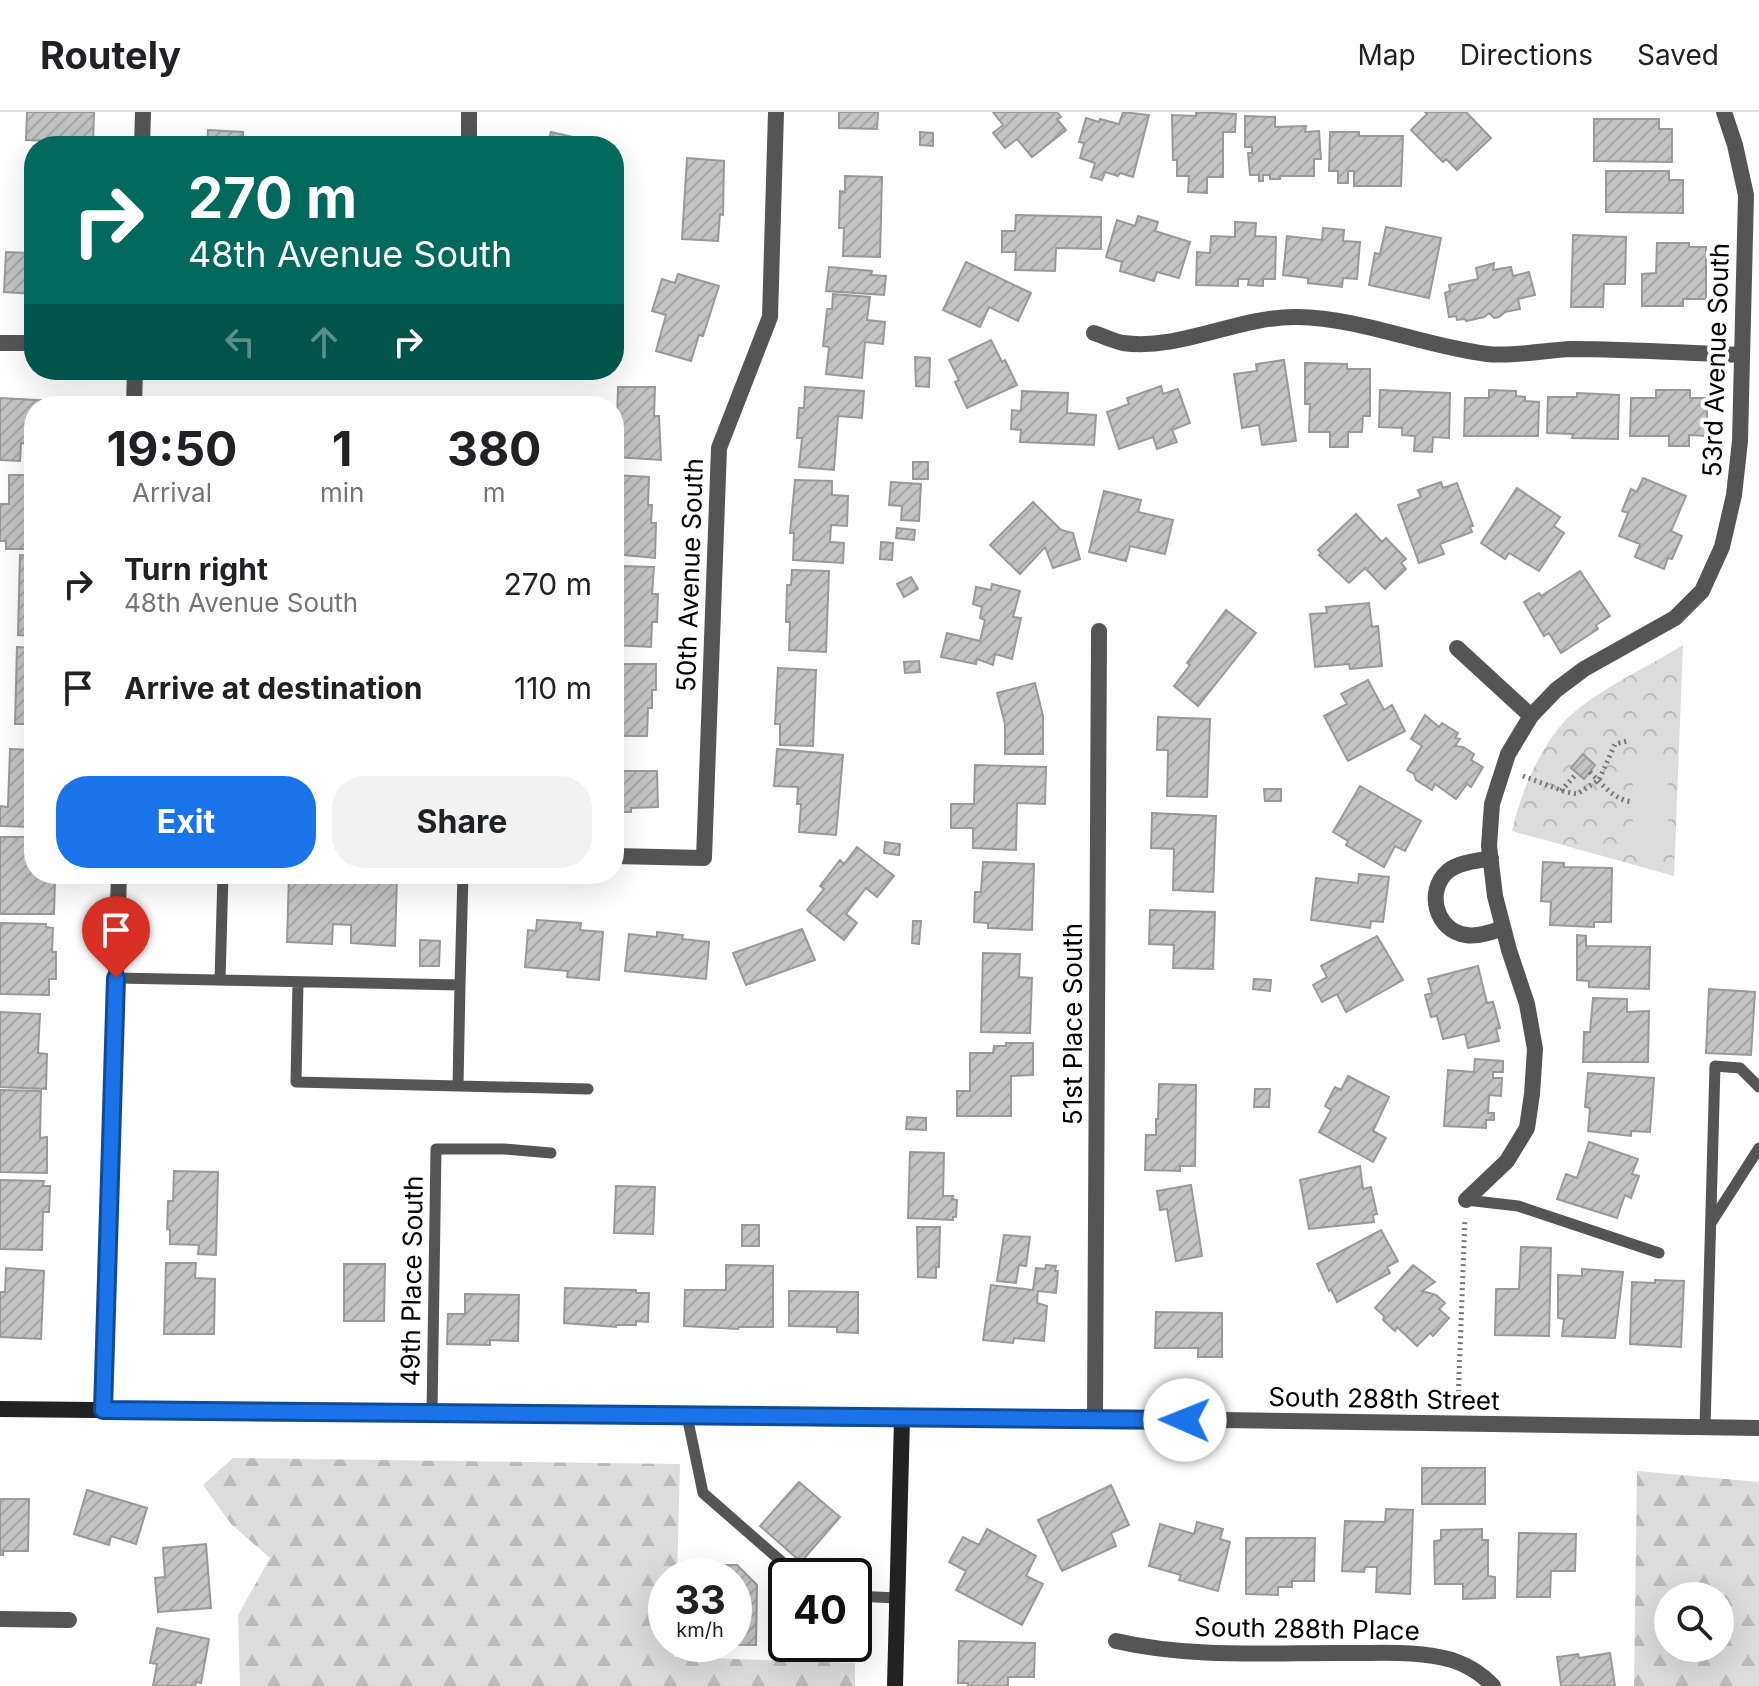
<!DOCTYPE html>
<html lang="en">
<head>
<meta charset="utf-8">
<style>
	body { margin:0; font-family:Inter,sans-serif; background:#f2f2f2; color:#202124; height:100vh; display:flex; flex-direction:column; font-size:30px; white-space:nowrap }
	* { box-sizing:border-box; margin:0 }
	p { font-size:26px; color:#757577 }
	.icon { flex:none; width:44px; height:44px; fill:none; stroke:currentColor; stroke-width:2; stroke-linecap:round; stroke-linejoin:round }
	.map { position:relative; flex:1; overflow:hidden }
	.details { position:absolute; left:24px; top:284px; width:600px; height:488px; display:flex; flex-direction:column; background:#fff; border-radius:32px; box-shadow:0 8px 32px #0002 }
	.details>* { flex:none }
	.guide { position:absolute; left:24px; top:24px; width:600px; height:244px; border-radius:32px; box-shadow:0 8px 32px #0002; background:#00695c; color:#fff; overflow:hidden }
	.buttons { position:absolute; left:1654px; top:1470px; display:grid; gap:16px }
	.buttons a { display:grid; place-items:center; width:80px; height:80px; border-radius:50%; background:#fff; box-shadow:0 8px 32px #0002; font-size:40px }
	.speed { position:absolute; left:648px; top:1446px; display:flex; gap:16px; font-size:40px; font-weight:700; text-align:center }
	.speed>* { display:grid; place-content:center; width:104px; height:104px; border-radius:50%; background:#fff; box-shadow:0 8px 32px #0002; line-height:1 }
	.speed small { font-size:20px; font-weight:400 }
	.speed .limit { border:4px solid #111; border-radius:12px; background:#fff; color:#111 }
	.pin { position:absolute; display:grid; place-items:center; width:68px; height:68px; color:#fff; margin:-82px -34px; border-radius:50% 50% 50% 0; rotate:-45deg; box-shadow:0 0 8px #0007 }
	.pin .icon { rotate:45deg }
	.me { position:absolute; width:88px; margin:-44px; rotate:271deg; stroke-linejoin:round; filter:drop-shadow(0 0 6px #0008) }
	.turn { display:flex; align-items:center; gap:28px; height:168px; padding:0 32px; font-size:36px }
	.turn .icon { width:104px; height:104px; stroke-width:2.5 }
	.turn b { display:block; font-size:56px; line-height:68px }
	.lanes { display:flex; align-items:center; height:76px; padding:0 32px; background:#0003; justify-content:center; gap:40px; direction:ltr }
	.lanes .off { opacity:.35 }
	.eta { display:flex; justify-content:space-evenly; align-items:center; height:136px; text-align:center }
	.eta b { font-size:48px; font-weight:700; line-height:56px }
	.primary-button { display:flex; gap:16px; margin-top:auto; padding:16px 32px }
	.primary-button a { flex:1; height:92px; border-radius:32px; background:#1a73e8; color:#fff; font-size:32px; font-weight:700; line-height:92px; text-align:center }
	.primary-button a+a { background:#f2f2f2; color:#202124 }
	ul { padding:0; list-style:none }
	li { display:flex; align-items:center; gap:24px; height:104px; padding:0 32px }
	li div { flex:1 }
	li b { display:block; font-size:30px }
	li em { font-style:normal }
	header { display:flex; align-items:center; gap:48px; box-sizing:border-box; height:112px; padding:0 40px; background:#fff; border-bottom:2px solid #e0e0e0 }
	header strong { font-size:38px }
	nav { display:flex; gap:44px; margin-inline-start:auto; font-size:28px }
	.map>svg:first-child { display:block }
</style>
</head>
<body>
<header>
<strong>Routely</strong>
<nav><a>Map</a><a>Directions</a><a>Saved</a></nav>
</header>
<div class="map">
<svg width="1759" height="1574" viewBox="0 0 1759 1574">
	<defs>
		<pattern id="forest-firs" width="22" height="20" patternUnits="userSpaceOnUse" patternTransform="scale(2)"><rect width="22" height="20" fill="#dcdcdc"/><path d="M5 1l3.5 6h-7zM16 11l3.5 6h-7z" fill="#bbb"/></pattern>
		<pattern id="park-crowns" width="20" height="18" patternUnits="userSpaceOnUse" patternTransform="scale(2)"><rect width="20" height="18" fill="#dcdcdc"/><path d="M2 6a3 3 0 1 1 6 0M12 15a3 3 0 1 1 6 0" fill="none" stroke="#bbb"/></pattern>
		<pattern id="building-hatch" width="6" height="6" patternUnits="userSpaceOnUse" patternTransform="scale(2)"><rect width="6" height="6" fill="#c4c4c4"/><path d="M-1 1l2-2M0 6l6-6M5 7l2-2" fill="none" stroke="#a7a7a7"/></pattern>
	</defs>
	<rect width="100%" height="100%" fill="#fff"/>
	<path fill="url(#forest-firs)" fill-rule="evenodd" d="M233 1346 680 1352 677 1464H666V1532H675L674 1545 855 1551V1574H240L238 1503 270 1446 231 1412 203 1373Z
		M1637 1359 1759 1370V1574H1634ZM1668 1484H1720V1536H1668Z"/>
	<path fill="url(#park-crowns)" d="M1683 533 1674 764 1512 719C1520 683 1536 645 1558 617 1583 584 1647 556 1683 533Z"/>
	<path fill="#dcdcdc" d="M1633 653H1668V735H1633Z"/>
	<path fill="url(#building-hatch)" stroke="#999" stroke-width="2" d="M27 0H94L93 31 26 28Z
		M839 0H878L877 17 839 16Z
		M993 0H1057L1061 5 1057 7 1066 18 1032 45 1017 27 1005 36 993 21 1003 13Z
		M1123 0 1149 3 1133 65 1120 61 1118 64 1105 60 1102 68 1091 65 1095 51 1080 46 1084 31 1079 30 1086 6 1099 10 1100 7 1119 12Z
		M1196 0 1236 2 1235 20H1223V65H1207V81L1188 80 1189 64H1177V48H1173L1172 3 1196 4Z
		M1425 0H1466L1491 26 1457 58 1446 47 1443 50 1411 18 1427 2Z
		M1245 4 1275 5V15L1306 14 1305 20 1319 19 1321 47H1314V64H1280V67H1270V63H1263V69H1259V63H1250L1248 41H1252V35H1245Z
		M1594 7H1659V17H1672V50L1594 49Z
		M208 18 243 20V34H207Z
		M551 20 595 30 594 34H547Z
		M920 20 933 21V34L920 33Z
		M1330 20H1359V24H1403L1401 74H1354V59H1348V71H1338V59H1329Z
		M382 28 383 34H321Z
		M687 46 724 49 723 103 720 102 718 129 682 127Z
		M1606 59H1669V68H1683V101L1606 100Z
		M845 64 882 65 880 145 843 144 844 116H839L840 79 845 80Z
		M31 98 34 97V182L4 180 6 140 28 141Z
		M1016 103 1101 105V137L1056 136 1055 159 1015 158 1016 140H1002V119H1015Z
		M1138 104 1158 110 1155 119 1190 130 1179 166 1157 160 1154 169 1120 159 1122 150 1106 145 1117 108 1135 114Z
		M1235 110 1256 111 1255 124 1276 125 1275 167H1263V174L1248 173 1249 167H1238V174L1196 173 1197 140 1210 141 1211 124 1235 125Z
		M1386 115 1441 126 1429 186 1369 173 1375 141 1380 142Z
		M1323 116 1344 118 1343 129 1360 130 1357 167 1343 166 1342 175 1308 171V166L1283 163 1287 124 1322 128Z
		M1573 123 1626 125 1625 172H1604L1603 195H1571Z
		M1657 131H1689V135H1706V187H1683V194H1642V162L1656 161Z
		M966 150 1031 181 1018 209 989 195 980 215 943 198Z
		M1494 151 1493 158 1511 155 1513 164 1529 160 1535 183 1518 187 1520 197 1505 200 1499 205 1494 206 1489 201 1484 205 1466 209 1465 207 1457 208 1456 204 1449 205 1445 181 1450 179 1449 173 1478 167 1476 156Z
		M829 155 872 159 871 163 886 164 884 183 826 179Z
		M678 162 719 174 703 224 699 223 691 249 656 239 666 203 652 199 662 167 675 171Z
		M833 182 870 185 867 208 885 210 883 232 865 230 862 266 826 262 829 235 823 234 827 197H832Z
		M991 228 1002 250 1005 248 1017 273 967 296 955 270 959 268 949 248Z
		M915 245 930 246 929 275 916 274Z
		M1284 248 1296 329 1262 333 1259 313 1242 316 1234 262 1257 259 1256 252Z
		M1305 251 1347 252V257H1370V304H1363L1362 320H1348V335H1330V320H1309L1310 292H1305Z
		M1161 274 1163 282 1178 277 1190 311 1172 318 1177 330 1157 337 1153 325 1119 337 1107 300 1129 292 1127 286Z
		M618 275H655L654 304H659L661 348 616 345Z
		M805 275 864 279 862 306 838 304 834 358 799 355 802 326H797L799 296H804Z
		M1380 278 1450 281 1449 326 1433 325 1432 340 1414 339 1415 324 1402 323V316L1379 315Z
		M1489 278 1516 279V284L1525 285V289L1539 290 1538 324H1464L1465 286H1489Z
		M1656 278H1690V286H1707V324L1689 323V334H1669V324H1630L1631 286H1656Z
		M1022 279 1068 281 1067 301 1096 303 1094 333 1020 330 1021 318 1011 317 1012 298 1021 299Z
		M1577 281 1619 283 1618 327 1572 326 1573 322 1547 321 1548 285H1577Z
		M0 286 54 289 53 294H34V332L21 331 20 349 0 348Z
		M385 286 437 288V294H385Z
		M913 350H928V367H913Z
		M9 363H34V437H6V429H0V392H9Z
		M614 363 649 365 648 393H652L651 411H656L655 446 614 442Z
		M1643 366 1686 384 1671 419 1682 424 1672 447 1668 446 1664 457 1635 445 1640 432 1619 424 1628 401 1622 399 1631 377 1637 380Z
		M795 368 832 369V383L848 384 847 414 831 413 830 430 844 431 843 451 793 448 794 421H790Z
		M891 370 921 372 919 409 901 408 902 394 889 393Z
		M1441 370 1443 376 1457 371 1473 414 1470 415 1472 420 1440 432 1444 442 1419 451 1398 393 1421 385 1418 378Z
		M1517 376 1560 405 1554 414 1564 421 1539 459 1509 441 1505 447 1481 431Z
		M1104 379 1141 388 1138 400 1173 408 1165 442 1130 434 1126 449 1089 440Z
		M1033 390 1061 418 1073 421 1080 447 1053 456 1045 435 1020 462 990 433Z
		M1356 402 1382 430 1386 426 1406 447 1401 451 1406 457 1385 477 1365 456 1349 471 1319 443 1321 441 1318 438Z
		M897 416 915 418 914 428 896 426Z
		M881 430 893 431 892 448 880 447Z
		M20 443 34 444V524L18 523Z
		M617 454 654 455 652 482H658L657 510H652L651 535 614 533Z
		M792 458 829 459 826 540 789 538 790 510H786L787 473H791Z
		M1580 459 1610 504 1596 513 1598 517 1561 541 1549 521 1544 524 1524 490 1539 481 1541 484Z
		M911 465 918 477 904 485 897 472Z
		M992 472 1020 479 1013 505 1021 506 1012 547 995 542 993 553 977 547 976 552 941 545 947 521 980 529 985 508 980 506 982 495 973 492 976 475 991 478Z
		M1369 491 1372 515 1378 514 1382 554 1350 557 1349 552 1315 555 1310 502 1327 501 1326 495Z
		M1226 498 1256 521 1198 594 1174 574 1190 553 1187 551Z
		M17 535 34 536V612H15Z
		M919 549 920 560 905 561 904 550Z
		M614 552H656V578H652V596H648L647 624H614Z
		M778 556 816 558 813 634 780 633V612H775Z
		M1368 568 1384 598 1392 593 1405 619 1348 649 1324 604 1347 592 1341 582Z
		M1035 571 1043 604V642H1005V612L997 581Z
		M1425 603 1439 615 1442 611 1458 621 1455 626 1460 627 1455 634 1463 635 1474 642 1471 648 1483 655 1471 675 1467 672 1456 687 1435 672 1432 678 1416 668 1414 662 1407 658 1422 634 1411 627Z
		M1158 605 1210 607 1207 685 1167 684 1168 638H1157Z
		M10 637 34 638V715L0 714V694L8 695Z
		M777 637 843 643 836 723 799 720 801 692H797L798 675 774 674Z
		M1583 642 1595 653 1584 667 1571 656Z
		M975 653 1046 655 1045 692 1017 691 1016 738 973 736V716H951V692H974Z
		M614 659H657L658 695 631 696V700H614Z
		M1360 674 1421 709 1405 739 1395 734 1384 755 1346 733 1348 729 1333 720Z
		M1264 677H1281V689H1265Z
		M1152 701 1216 704 1213 780 1173 778 1174 737 1151 736Z
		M0 725H34V762H43V768H55L54 802H0Z
		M885 730 900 732 899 743 884 741Z
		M857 735 894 764 877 785 866 776 846 802 857 811 844 828 807 798 824 777 820 774 840 748 844 752Z
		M983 750 1034 752 1032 818 988 816V811L974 810 975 780H981Z
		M1543 750 1564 751V755L1612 756 1611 810H1594V815L1550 813 1551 790 1541 789Z
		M289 762H397L395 834 351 831V813L333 812 332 832 287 830Z
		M1359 762 1389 765 1383 810 1371 809 1370 816 1311 808 1316 766 1358 771Z
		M1150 798 1215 800 1213 857 1173 856 1174 833 1149 832Z
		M537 808 581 811 580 818 603 820 599 868 567 865 568 859 525 855 528 818 536 819Z
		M913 809H921L919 832 912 831Z
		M0 811 46 812V815L53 816 52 840H56V867H49V883L0 882Z
		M802 817 815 848 746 873 733 841Z
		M657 820 683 823 682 827 709 830 706 867 625 859 629 822 657 825Z
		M1577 823 1586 824V834L1650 835 1649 877 1589 875V869L1577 868Z
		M1377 824 1403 868 1346 900 1337 882 1322 890 1313 873 1327 865 1321 854Z
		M420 828 440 829 439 854H420Z
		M983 841 1020 842 1019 865 1032 866 1030 921 981 920Z
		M1478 854 1487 891 1493 890 1500 916 1496 917 1499 929 1468 936 1465 922 1443 927 1437 904 1431 905 1425 883 1432 881 1428 867Z
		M1254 867 1271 868 1270 879 1253 877Z
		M1709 877 1755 880 1751 943 1706 941Z
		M1593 886 1627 887V900L1649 899 1648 950H1583L1584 920H1590Z
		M0 900 40 902 38 941 47 942 46 977 0 975Z
		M1006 931H1033V963L1011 964V1004H957V979H970V941H993L994 934H1006Z
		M1475 947 1503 949V960H1493V966H1502L1501 984 1489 983 1488 1001H1494V1008H1486V1016L1444 1014 1448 958 1474 960Z
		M1588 961 1654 966 1650 1020 1631 1019V1024L1588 1019 1590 996 1585 995Z
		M1348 964 1389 985 1373 1019 1386 1026 1373 1050 1319 1020 1331 998 1325 994 1335 975 1341 978Z
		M1159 972 1196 973 1195 1054H1180V1059L1145 1058 1146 1023H1156V1007H1158Z
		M1255 977H1270L1269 995H1254Z
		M0 978 41 979 40 1026 47 1025V1061L0 1060Z
		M907 1005 926 1006V1018L906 1017Z
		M1589 1030 1638 1047 1632 1062 1639 1064 1631 1086 1625 1083 1617 1106 1557 1087 1566 1062 1577 1066Z
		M910 1040 944 1041 943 1084H953L952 1087 957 1088 956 1105H953V1108L908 1106Z
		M1360 1054 1363 1077 1371 1075 1377 1102 1373 1103 1374 1110 1309 1117 1300 1068Z
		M174 1059 218 1060 216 1143 198 1142 199 1133 170 1132V1118L167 1117 168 1089H173Z
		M0 1068 44 1069 43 1074H50L49 1100H43L42 1138 0 1137Z
		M1191 1073 1202 1144 1176 1149 1167 1097 1160 1098 1157 1079Z
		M616 1074 655 1075 653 1122 614 1121Z
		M742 1113H759V1134H742Z
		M917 1115H940L939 1155H936V1166L918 1165Z
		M1381 1118 1398 1149 1387 1155 1390 1161 1337 1190 1331 1177 1329 1179 1317 1152Z
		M1004 1123 1030 1125 1026 1154 1019 1153 1016 1171 997 1169Z
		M1521 1135 1551 1136 1549 1224 1495 1223 1496 1177H1519Z
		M166 1151H196L195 1166 215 1167 214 1222H164Z
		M344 1152H385L384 1209H344Z
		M726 1153 773 1154V1215H739L738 1217 684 1214 685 1178H726Z
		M1046 1153 1056 1154 1055 1159H1058L1056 1181 1038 1179 1037 1191 1047 1194 1044 1229 1014 1226 1013 1231 983 1228 991 1173 1033 1178 1036 1156 1045 1157Z
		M1413 1153 1435 1170 1422 1179 1436 1183 1445 1191 1439 1197 1449 1206 1433 1224 1430 1221 1417 1234 1397 1215 1395 1219 1383 1208 1384 1204 1375 1196Z
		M6 1156 44 1159 41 1227 0 1225V1180H5Z
		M1582 1157 1623 1160 1615 1226 1562 1224 1564 1207 1558 1206V1163L1582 1164Z
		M1655 1168 1684 1169 1681 1235 1630 1232 1632 1170 1655 1171Z
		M565 1176 636 1178V1181H649L648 1210 636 1209V1213H616V1215L564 1211Z
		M789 1179 858 1180V1221L837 1220V1215L789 1214Z
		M465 1182 519 1183 518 1229 490 1228V1233L447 1232 448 1202H465Z
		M1156 1200 1222 1201V1245H1198V1236H1155Z
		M1422 1356H1485V1392H1422Z
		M799 1370 840 1405 801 1450 760 1414Z
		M1111 1373 1129 1413 1111 1421 1116 1434 1062 1459 1038 1408Z
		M87 1378 147 1396 136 1432 111 1424 109 1433 74 1422Z
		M0 1387H29L28 1439H3V1443H0Z
		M1386 1397 1413 1398 1410 1482 1376 1480 1377 1455H1365L1364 1460 1342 1459 1345 1409 1385 1410Z
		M1197 1410 1223 1417 1220 1427 1230 1430 1218 1479 1179 1468 1181 1463 1149 1454 1160 1412 1194 1422Z
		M987 1417 1036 1444 1026 1464 1043 1472 1022 1513 956 1478 966 1459 949 1450 963 1425 979 1433Z
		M1482 1417V1428H1488V1464L1495 1465V1486L1463 1487V1472H1435L1434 1429 1441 1428V1418Z
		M1519 1421 1576 1422 1575 1459H1551L1550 1485H1517Z
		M1246 1426H1315L1314 1469H1292V1475H1278V1483L1246 1482Z
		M206 1432 211 1496 158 1500 155 1466 165 1465 163 1436Z
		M680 1453H737L757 1473 756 1533 679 1532H734V1464H680Z
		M157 1516 209 1527 201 1571 196 1570 195 1574H153L157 1552 150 1551Z
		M959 1529 1035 1531 1034 1565H1008V1574H968V1571H958Z
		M1610 1541 1615 1574H1561L1557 1545 1578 1542 1579 1546Z"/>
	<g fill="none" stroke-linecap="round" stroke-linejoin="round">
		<path stroke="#777" stroke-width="5" stroke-dasharray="2 4" stroke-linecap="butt" d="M1590 660C1603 673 1614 688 1633 690
			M1523 664 1566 680 1577 682 1599 668 1615 632 1627 629
			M1561 679 1577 661
			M1458 1292 1465 1106"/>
		<path stroke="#555" stroke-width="11" d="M116 866 460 873 463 762
			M220 868 223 762
			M298 870 296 970 588 977
			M458 973 460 873
			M1466 1088 1518 1094 1659 1141
			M1711 1111 1759 1036
			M432 1301 436 1037H504L551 1041
			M687 1304 703 1381 798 1464
			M1705 1316 1715 954 1740 956 1759 975
			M854 1484 897 1486"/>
		<path stroke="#555" stroke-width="16" d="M142 34 143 0
			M469 34V0
			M1094 221C1103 224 1113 229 1123 231 1180 239 1238 204 1297 205 1362 206 1422 234 1487 242 1515 245 1544 238 1572 237 1628 237 1685 241 1742 243
			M0 231H34
			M134 294 135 258
			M1457 536 1531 604
			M614 744 704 746 719 336 770 205 776 0
			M1491 746C1477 749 1460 750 1448 759 1425 779 1436 819 1466 823 1478 825 1492 820 1503 816
			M1466 1088 1507 1049 1527 1016 1532 982 1535 937 1527 892 1509 838 1495 784 1489 734 1492 692 1508 642 1531 604 1556 578 1584 557 1675 506 1702 479 1722 435 1734 383 1740 329 1746 83 1735 33 1724 0
			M103 1298 119 762
			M1095 1306 1099 519
			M0 1507 69 1508
			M1116 1529C1193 1547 1276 1540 1354 1541 1386 1541 1421 1539 1452 1548 1467 1553 1482 1562 1493 1574"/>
		<path stroke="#555" stroke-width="16" d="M902 1307 1095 1306 1759 1316"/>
		<path stroke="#222" stroke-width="16" d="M0 1297 902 1307 895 1574"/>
	</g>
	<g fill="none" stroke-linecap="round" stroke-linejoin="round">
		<defs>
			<path id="route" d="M116 866 103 1298 1185 1308"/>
		</defs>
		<use href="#route" stroke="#114b97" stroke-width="20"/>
		<use href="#route" stroke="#1a73e8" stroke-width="14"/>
	</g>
	<g text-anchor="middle" stroke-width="8" stroke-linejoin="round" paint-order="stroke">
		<g font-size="26" fill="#000" stroke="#fff">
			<text transform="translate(1716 248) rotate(-88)" y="9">53rd Avenue South</text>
			<text transform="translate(690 463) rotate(-88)" y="9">50th Avenue South</text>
			<text transform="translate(1073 912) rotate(-90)" y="9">51st Place South</text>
			<text transform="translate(412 1169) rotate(-89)" y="9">49th Place South</text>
			<text transform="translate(1384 1287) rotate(1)" y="9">South 288th Street</text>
			<text transform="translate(1307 1517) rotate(1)" y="9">South 288th Place</text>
		</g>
	</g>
</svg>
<div class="buttons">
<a><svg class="icon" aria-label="search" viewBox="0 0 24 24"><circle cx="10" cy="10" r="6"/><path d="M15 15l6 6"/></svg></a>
</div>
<div class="speed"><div>33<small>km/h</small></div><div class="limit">40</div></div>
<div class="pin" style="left:116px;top:866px;background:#d93025"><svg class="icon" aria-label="arrive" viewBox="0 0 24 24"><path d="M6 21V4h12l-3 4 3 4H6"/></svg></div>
<svg class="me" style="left:1185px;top:1308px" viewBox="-20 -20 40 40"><circle r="19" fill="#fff"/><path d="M0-13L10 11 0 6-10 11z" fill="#1a73e8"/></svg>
<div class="guide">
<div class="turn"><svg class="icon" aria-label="right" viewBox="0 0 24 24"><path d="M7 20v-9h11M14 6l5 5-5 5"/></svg><div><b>270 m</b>48th Avenue South</div></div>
<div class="lanes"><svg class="icon off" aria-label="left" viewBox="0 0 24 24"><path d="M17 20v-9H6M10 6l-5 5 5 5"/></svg><svg class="icon off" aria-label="ahead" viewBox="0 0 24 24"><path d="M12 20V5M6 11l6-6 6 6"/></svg><svg class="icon" aria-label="right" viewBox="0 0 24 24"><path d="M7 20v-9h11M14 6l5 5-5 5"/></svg></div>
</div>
<section class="details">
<div class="eta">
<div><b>19:50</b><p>Arrival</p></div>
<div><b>1</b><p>min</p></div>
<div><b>380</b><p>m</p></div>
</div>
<ul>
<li><svg class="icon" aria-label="right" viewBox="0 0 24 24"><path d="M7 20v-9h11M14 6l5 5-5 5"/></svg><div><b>Turn right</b><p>48th Avenue South</p></div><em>270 m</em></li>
<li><svg class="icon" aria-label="arrive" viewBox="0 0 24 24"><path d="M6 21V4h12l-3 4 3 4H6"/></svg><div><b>Arrive at destination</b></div><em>110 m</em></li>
</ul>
<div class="primary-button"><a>Exit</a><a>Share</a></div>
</section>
</div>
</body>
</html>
